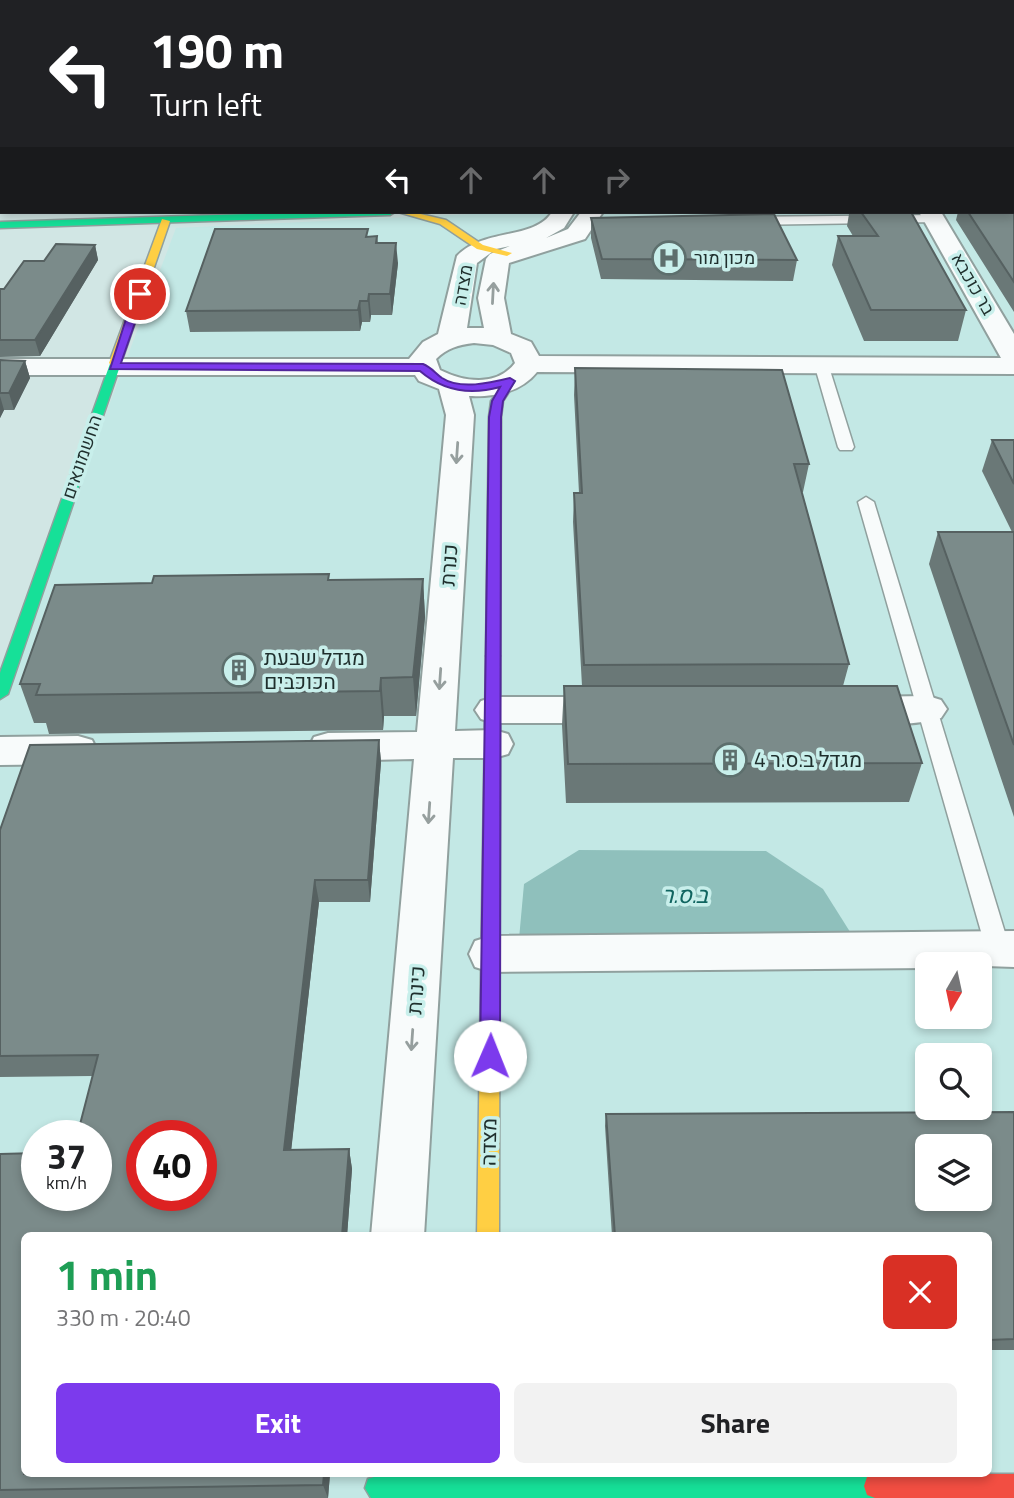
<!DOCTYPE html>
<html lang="en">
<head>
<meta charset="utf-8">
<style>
	body { margin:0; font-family:"Titillium Web",Heebo,sans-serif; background:#f2f2f2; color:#202124; height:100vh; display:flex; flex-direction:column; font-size:26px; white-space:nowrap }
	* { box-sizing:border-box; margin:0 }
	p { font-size:23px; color:#757577 }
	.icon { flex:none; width:38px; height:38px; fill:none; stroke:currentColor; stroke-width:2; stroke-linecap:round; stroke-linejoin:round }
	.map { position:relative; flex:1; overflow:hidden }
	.side { position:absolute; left:21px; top:1232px; width:971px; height:245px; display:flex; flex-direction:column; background:#fff; border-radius:10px; box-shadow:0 4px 10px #0003 }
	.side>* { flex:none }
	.guide { position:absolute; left:0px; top:0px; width:1015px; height:214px; box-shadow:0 4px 10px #0003; background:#202124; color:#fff; overflow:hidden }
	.needle { width:46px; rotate:189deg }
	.fabs { position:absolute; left:915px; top:952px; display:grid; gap:14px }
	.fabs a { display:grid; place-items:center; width:77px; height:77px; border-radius:10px; background:#fff; box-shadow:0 4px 10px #0003; font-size:35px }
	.speed { position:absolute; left:21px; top:1120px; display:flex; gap:14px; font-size:35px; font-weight:700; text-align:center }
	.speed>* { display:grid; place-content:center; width:91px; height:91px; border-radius:50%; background:#fff; box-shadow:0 4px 10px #0003; line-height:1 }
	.speed small { font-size:18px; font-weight:400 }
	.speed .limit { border:10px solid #d22; background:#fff; color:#111 }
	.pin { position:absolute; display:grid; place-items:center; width:60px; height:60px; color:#fff; margin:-30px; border:4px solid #fff; border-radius:50%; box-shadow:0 2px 7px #0007 }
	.me { position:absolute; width:77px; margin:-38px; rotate:1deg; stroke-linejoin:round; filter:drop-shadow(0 0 5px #0008) }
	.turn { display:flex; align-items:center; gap:24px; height:147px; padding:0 35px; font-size:32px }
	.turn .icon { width:91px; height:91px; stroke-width:2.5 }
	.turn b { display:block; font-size:49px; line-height:60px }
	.lanes { display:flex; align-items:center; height:66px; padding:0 35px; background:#0003; justify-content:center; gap:35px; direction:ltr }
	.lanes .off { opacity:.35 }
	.round { display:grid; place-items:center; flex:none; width:74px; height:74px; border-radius:10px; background:#f2f2f2 }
	.summary { display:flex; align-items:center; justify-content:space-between; height:119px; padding:0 35px }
	h1 { font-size:42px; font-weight:700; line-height:52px; color:#1e9e55 }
	.cta { display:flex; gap:14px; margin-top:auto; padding:14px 35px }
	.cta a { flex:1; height:80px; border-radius:10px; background:#7c3aed; color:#fff; font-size:28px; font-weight:700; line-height:80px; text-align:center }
	.cta a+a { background:#f2f2f2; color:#202124 }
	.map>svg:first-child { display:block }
</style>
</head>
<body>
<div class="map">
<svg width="1014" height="1498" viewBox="0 0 1014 1498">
	<rect width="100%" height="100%" fill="#d1e6e4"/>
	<path fill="#c3e8e5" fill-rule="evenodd" d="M1014 187V1498H0V694L176 228 515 212H1013ZM928 964H980V1017H928ZM928 1055H980V1108H928ZM37 1136H96V1195H37ZM142 1136H201V1195H142ZM928 1146H980V1199H928ZM24 1236H989V1474H24Z"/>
	<path fill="#8fc0bc" d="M579 850 766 851 823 889 852 935 519 939 524 884Z"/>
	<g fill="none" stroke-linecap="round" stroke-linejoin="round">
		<defs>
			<path id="lane" d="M935 215 941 219 939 222 750 225 744 221 750 217Z
				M822 363 829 367 854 447 852 450H840L838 447 815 367Z
				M866 497 874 502 1010 949 1007 956 998 959 989 956 986 949 858 502Z"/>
			<path id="street" d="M552 212H574L564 228 546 238 568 229 581 212H603L585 239 509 263 504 298 511 334 531 342 539 356 1001 358 919 212H941L1014 334V374L537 372C520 393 494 397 469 396L474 415 455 731 494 730 508 734 513 744 508 754 494 758H453L424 1236H371L414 759 328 761 314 757 309 747 314 737 328 733 417 732 446 415 439 389 419 381 415 375H0V359H409L423 342 438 334 457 256C484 228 535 240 552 212ZM510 246 490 254 486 259 478 298 484 328H467L477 263 496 249ZM474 343 493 345 511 353 515 363C497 387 464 382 440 370L436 359C447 348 458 345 474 343Z
				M928 696 941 700 947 709 941 718C913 726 868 727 840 719L834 710 840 701 853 697Z
				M494 697H614L627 701 633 710 627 719 614 723H494L481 719 475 710 481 701Z
				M78 736 92 740 97 750 92 760 78 764 0 765V737Z
				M1014 931V967L928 964V968L491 972 475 967 469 954 475 941 491 936Z
				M455 1474H515L514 1498H454Z"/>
			<path id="fast" d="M314 212H395L390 215 0 228V222Z
				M111 361 121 363 8 694 0 699V673Z
				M510 378 516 381 503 401 501 417 500 656 493 661 486 656 489 417 491 401 506 379Z
				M876 1474 885 1477 888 1486 885 1495 877 1498H371L365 1488 368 1479 377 1476Z"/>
			<path id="slow" d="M398 212H412L446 220 483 245 512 253 507 256 477 249 440 224Z
				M162 219 170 221 121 363 111 365 109 363Z
				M493 651 500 656 499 1236H477L486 656Z"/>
			<path id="jam" d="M1013 180H1014V186H1013Z
				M876 1474H1014V1498H875L867 1495 864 1486 867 1477Z"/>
		</defs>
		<use href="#lane" stroke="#90a09e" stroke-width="3"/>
		<use href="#street" stroke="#90a09e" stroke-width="4"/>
		<use href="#fast" stroke="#90a09e" stroke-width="3"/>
		<use href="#slow" stroke="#90a09e" stroke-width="3"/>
		<use href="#jam" stroke="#90a09e" stroke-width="3"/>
		<use href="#lane" fill="#f8fbfb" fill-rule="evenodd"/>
		<use href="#street" fill="#f8fbfb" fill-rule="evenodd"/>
		<use href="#fast" fill="#16e098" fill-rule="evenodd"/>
		<use href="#slow" fill="#ffcf43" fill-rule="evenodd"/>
		<use href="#jam" fill="#f24e42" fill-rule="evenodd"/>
	</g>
	<path fill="#6a7877" d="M0 0H1014V154L1013 2H2V187H0V77L2 76V75H0Z
		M1014 200V312L956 220 958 212H1013Z
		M837 212H911L966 310 958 341H864L832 265 838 236H853L847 226 849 214H838Z
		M591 218 797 260 793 281 601 279 591 238Z
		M377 236 378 243 398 263 392 315H371L370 322H362L360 331 190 332 186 311 368 237Z
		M95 245 98 260 40 356 0 357V289H4L44 261Z
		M0 360 25 361 30 378 14 410H4L0 418Z
		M575 368 809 464 803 492H802L849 664 843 686 922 763 909 802 566 803 562 725 564 686H582L573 522 574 493H579L574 395Z
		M992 440H1014V817L929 564 938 532H1012L982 471Z
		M423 579 425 617 416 716H384L383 730 49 734 46 723H34L20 684 330 580Z
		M379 740 381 762 370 902H319L291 1150 349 1149 352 1169 347 1236H24L330 1474 328 1498H0V1154L96 1195 92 1076 0 1077V830Z
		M1014 1112V1350H989V1236H612L605 1126 606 1114Z"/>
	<path fill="#566161" d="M396 243 398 263 392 315 390 294Z
		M95 245 98 260 40 356 35 340Z
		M369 294 371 315 370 322 368 301Z
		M360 301 362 322 360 331 358 310Z
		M25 361 30 378 14 410 9 393Z
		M0 396 4 410 0 418Z
		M423 579 425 617 416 716 413 677Z
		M381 678 384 716 383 730 380 691Z
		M379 740 381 762 370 902 368 880Z
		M315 880 319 902 289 1170 284 1150Z
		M349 1149 352 1169 347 1236H342Z
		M324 1474H330L328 1498 323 1485Z"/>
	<path fill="#7b8b8a" stroke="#566161" stroke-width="2" fill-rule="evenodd" d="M0 0H1014V141L1013 2H2V174H0V77L2 76 1 63H0Z
		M1013 200H1014V282L968 212H1013Z
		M861 212H911L966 310H871L838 236H878Z
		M774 214 797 260 602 259 591 218Z
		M215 229H368L366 237 377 236 376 243H396L390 294H369L368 301H360L358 310 186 311Z
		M56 244 95 245 35 340H0V289H4L24 261H44Z
		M0 360 25 361 9 393H0Z
		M575 368 782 370 809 464H794L849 664 584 665 574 493H582Z
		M992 440H1014V484Z
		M938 532H1014V745Z
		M329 574 328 580 423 579 413 677 381 678 380 691 36 695 40 684H20L55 585 152 583 154 576Z
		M564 686H897L922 763 568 764Z
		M379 740 368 880H315L284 1150 349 1149 342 1236H24V1474H324L323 1485 0 1490V1154L37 1153V1195H96V1136H77L98 1055 0 1056V830L30 745ZM142 1136H201V1195H142Z
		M1014 1112V1339L989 1340V1236H615L606 1114ZM928 1146H980V1199H928Z"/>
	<defs><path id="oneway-shaft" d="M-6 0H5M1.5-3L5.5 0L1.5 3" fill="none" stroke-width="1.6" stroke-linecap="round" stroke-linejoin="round" transform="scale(1.75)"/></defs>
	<g stroke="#969f9e">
		<use href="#oneway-shaft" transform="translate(493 293) rotate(-87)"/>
		<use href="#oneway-shaft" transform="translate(457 453) rotate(94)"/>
		<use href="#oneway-shaft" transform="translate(440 679) rotate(94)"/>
		<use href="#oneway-shaft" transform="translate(429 813) rotate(94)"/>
		<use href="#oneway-shaft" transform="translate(412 1040) rotate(94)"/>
	</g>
	<path fill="#7c3aed" stroke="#51269a" stroke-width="2" d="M140 291 145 294 121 363 423 364C431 367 435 373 442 378 460 390 490 383 510 378L515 381 503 401 501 417 500 1056 497 1063 490 1065 483 1063 480 1056 489 417 492 401 500 387C471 395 443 391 420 371L110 369 134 294Z"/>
	<defs>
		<symbol id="hospital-ring" viewBox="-11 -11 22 22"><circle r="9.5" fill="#c8efeb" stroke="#5d6f6d" stroke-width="1.5"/><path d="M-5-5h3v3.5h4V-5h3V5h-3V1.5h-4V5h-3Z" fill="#5d6f6d"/></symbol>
		<symbol id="building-ring" viewBox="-11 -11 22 22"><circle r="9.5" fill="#c8efeb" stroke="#5d6f6d" stroke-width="1.5"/><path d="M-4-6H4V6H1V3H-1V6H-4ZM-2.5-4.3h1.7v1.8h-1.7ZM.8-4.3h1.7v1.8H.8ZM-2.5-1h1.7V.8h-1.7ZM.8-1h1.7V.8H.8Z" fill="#5d6f6d"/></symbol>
	</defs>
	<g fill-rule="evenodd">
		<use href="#hospital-ring" x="650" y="239" width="38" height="38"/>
		<use href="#building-ring" x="220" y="651" width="38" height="38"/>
		<use href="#building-ring" x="711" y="741" width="38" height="38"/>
	</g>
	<g text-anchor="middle" stroke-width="7" stroke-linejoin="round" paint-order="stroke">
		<g font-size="18" fill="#1f2f2d" stroke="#c8efeb" text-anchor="start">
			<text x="694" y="264">מכון מור</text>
		</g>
		<g font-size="18" fill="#1f2f2d" stroke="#c8efeb">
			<text transform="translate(973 284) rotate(60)" y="6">בר כוכבא</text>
			<text transform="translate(463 285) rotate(-80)" y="6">מצדה</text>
			<text transform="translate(82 457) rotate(-71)" y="6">החשמונאים</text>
		</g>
		<g font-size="21" fill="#1f2f2d" stroke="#c8efeb">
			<text transform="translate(449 565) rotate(-86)" y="7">כנרת</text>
			<text transform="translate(416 990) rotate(-86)" y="7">כינרת</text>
			<text transform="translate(489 1142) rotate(-89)" y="7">מצדה</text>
		</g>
		<g font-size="21" fill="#1f2f2d" stroke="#c8efeb" text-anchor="start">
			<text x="264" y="665">מגדל שבעת<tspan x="264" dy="24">הכוכבים</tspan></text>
			<text x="754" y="767">מגדל ב.ס.ר 4</text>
		</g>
		<g font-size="23" font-style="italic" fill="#106560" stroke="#c8efeb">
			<text x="685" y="903">ב.ס.ר</text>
		</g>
	</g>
</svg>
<div class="fabs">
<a><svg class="needle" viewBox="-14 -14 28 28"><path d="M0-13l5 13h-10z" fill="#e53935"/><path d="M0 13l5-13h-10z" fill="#757577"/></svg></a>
<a><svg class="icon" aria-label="search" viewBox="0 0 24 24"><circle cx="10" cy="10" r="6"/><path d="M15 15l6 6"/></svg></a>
<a><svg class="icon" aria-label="layers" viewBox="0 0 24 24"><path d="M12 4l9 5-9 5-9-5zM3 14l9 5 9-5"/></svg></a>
</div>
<div class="speed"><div>37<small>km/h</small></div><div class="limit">40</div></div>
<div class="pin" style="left:140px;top:294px;background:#d93025"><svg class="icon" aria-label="arrive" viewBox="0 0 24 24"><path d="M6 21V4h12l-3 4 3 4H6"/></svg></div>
<svg class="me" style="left:490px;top:1056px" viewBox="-20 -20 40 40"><circle r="19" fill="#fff"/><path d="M0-13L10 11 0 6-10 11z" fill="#7c3aed"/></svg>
<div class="guide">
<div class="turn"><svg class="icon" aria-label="left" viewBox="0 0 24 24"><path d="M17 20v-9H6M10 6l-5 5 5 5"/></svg><div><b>190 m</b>Turn left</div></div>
<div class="lanes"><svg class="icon" aria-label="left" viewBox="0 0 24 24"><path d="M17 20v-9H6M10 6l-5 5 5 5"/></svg><svg class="icon off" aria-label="ahead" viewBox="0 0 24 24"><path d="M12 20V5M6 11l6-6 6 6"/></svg><svg class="icon off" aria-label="ahead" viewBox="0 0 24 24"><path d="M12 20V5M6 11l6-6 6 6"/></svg><svg class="icon off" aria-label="right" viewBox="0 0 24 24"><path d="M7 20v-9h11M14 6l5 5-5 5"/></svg></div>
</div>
<section class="side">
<div class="summary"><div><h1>1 min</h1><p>330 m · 20:40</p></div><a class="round" style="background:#d93025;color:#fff"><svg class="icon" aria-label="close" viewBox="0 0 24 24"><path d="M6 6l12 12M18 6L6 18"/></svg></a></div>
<div class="cta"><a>Exit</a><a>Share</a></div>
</section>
</div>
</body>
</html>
